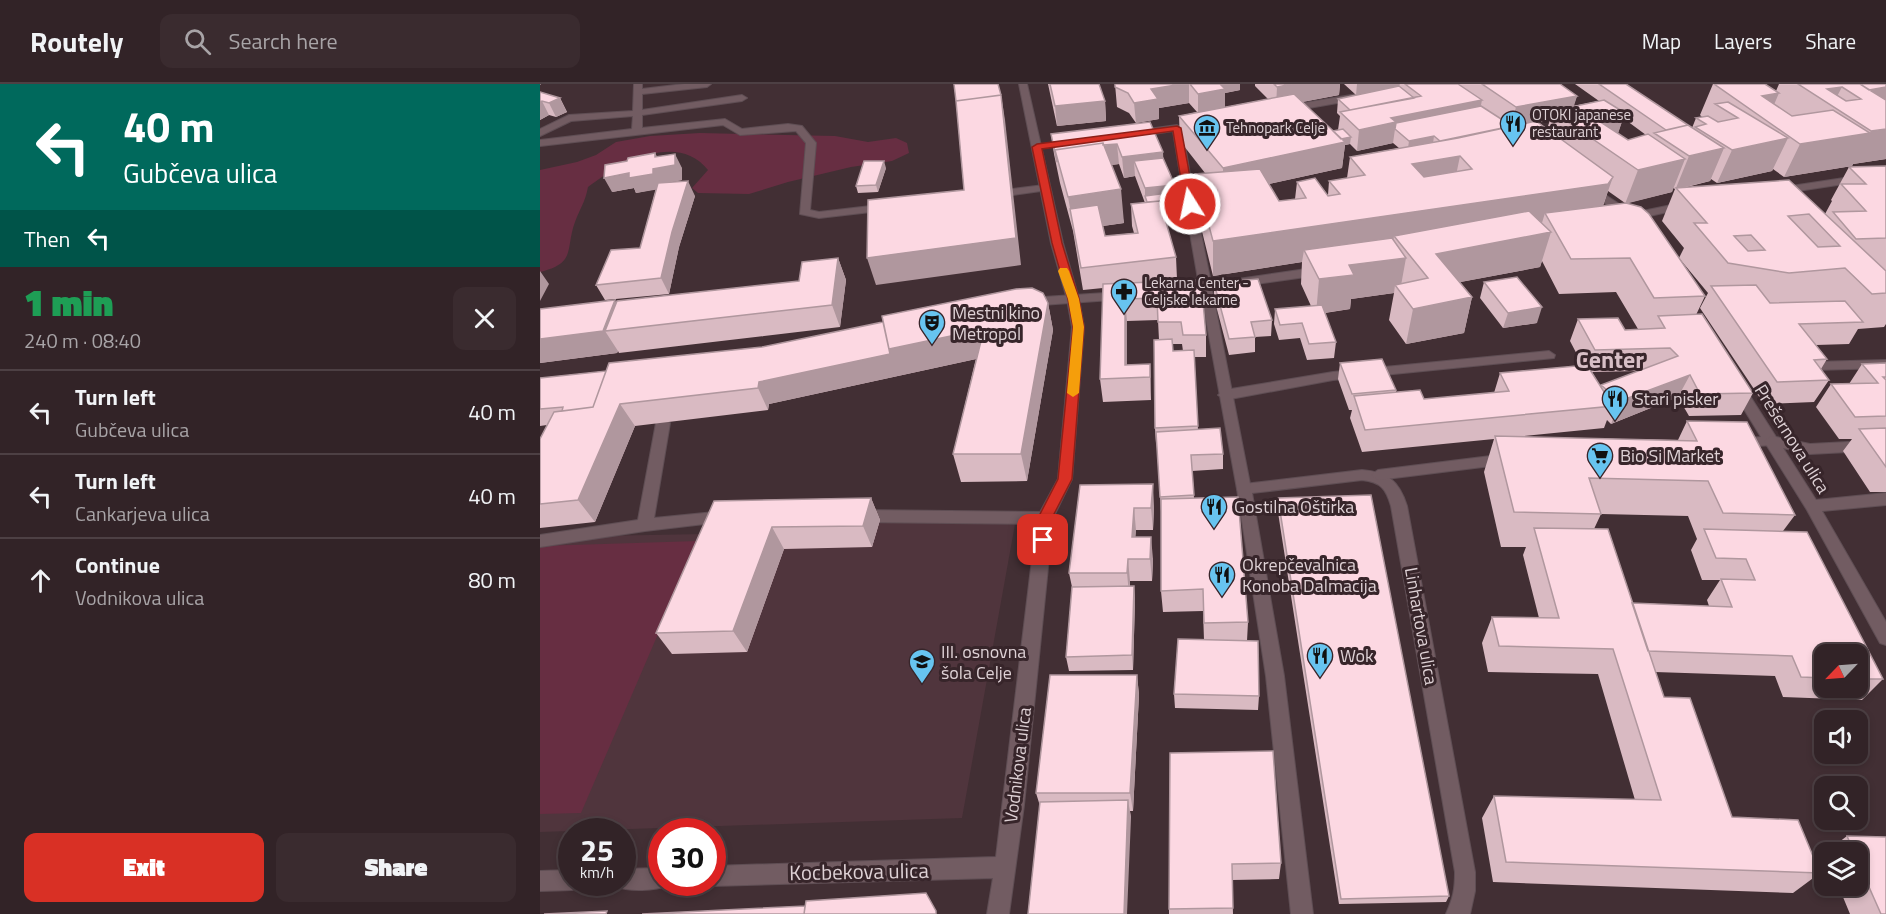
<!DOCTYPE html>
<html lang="en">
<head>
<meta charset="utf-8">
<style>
	body { margin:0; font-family:"Titillium Web",sans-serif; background:#3a2b2f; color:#f1f3f6; height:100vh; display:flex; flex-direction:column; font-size:22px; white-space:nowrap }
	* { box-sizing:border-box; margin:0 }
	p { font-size:20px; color:#a8a4a7 }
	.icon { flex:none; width:33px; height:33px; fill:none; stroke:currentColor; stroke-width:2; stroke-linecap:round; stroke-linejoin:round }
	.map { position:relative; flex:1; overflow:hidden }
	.details { display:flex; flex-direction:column; background:#322327; width:540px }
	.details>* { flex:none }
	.hud { background:#00695c; color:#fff; overflow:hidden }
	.needle { width:39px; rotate:245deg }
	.tools { position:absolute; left:1274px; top:560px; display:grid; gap:12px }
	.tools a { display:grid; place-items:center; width:54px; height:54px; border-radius:12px; background:#322327; box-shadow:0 3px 9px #0003,0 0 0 2px #4d4044; font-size:30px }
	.speed { position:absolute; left:18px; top:734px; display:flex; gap:12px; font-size:30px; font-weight:700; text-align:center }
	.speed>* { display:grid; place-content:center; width:78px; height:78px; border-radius:50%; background:#322327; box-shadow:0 3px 9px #0003,0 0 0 2px #4d4044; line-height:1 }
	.speed small { font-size:15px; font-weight:400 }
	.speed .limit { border:9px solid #d22; background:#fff; color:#111 }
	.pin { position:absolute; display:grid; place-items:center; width:51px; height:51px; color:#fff; margin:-26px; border-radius:12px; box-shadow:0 3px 9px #0006 }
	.me { position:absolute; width:66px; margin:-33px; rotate:350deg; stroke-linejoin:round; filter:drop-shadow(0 0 4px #0008) }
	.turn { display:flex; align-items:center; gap:21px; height:126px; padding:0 24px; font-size:27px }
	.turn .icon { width:78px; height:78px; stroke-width:2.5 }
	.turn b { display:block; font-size:42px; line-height:51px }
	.then { display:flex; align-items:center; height:57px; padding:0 24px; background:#0003; gap:12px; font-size:22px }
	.round { display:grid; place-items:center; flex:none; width:63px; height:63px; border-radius:12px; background:#3a2b2f }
	.head { display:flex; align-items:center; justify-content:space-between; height:102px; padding:0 24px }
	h1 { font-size:36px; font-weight:800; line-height:45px; color:#1e9e55 }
	.button { display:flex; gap:12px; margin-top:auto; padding:12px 24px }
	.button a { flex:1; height:69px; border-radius:12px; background:#d93025; color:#fff; font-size:24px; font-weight:800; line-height:69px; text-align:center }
	.button a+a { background:#3a2b2f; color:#f1f3f6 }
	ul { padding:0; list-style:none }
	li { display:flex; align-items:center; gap:18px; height:84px; padding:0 24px; border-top:2px solid #4d4044 }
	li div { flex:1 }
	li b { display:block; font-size:22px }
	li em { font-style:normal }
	header { display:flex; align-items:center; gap:36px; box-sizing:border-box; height:84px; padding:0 30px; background:#322327; border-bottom:2px solid #4d4044 }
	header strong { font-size:28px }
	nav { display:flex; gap:33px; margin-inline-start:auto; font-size:21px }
	.search { width:420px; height:54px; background:#3a2b2f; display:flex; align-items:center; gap:15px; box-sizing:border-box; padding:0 21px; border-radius:12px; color:#a8a4a7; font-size:22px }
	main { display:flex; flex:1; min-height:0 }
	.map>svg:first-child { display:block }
</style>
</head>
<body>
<header>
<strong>Routely</strong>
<div class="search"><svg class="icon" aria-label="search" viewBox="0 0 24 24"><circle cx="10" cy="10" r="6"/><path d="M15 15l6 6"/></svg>Search here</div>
<nav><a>Map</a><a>Layers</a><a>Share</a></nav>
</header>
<main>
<section class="details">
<div class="hud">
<div class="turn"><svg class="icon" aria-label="left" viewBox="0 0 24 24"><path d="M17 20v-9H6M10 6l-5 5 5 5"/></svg><div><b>40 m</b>Gubčeva ulica</div></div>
<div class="then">Then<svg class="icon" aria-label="left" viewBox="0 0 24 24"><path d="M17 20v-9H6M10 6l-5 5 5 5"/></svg></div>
</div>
<div class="head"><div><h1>1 min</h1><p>240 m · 08:40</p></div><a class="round"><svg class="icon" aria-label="close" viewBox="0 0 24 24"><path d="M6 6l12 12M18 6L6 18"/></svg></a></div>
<ul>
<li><svg class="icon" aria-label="left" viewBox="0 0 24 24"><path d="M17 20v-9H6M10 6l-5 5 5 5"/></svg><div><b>Turn left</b><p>Gubčeva ulica</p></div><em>40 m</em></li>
<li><svg class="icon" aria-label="left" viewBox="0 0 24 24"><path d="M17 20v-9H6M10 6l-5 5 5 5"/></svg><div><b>Turn left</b><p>Cankarjeva ulica</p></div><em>40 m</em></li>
<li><svg class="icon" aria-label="ahead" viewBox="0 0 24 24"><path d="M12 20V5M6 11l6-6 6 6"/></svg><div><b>Continue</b><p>Vodnikova ulica</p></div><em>80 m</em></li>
</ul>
<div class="button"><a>Exit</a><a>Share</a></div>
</section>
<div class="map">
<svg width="1346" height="830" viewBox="0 0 1346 830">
	<rect width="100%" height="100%" fill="#422f34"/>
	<path fill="#50353d" d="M179 422 477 429 422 734 0 748V453L166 450Z"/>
	<path fill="#672e42" d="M160 49 295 52 328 58 356 54 367 59 369 69 352 77 311 83 248 98 209 110 158 109 152 104 168 86C137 47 80 79 48 103 45 119 40 124 35 138 25 165 37 179 0 188V86L37 78 56 71 76 58 110 52Z
		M158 457 41 729 0 730V462Z"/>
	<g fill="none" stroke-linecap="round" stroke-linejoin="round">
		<defs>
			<path id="service" d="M94 0H102V5L144 0H171L167 3 102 10V26L202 11 207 14 202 17 102 31V44L185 35 202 45 248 40 262 42 276 59 270 126 279 128 348 120 353 123 348 126 279 134 260 130 266 59 256 47 200 51 183 41 0 62V56L92 45 93 32 31 37 0 52V45L29 31 93 27Z
				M504 101 509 104 508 106 473 111 468 108 473 105Z
				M1009 267 1015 271 1014 274 793 296 685 316 678 311 685 306 793 288Z
				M1346 276V284L1274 286 1267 282 1274 278Z
				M822 386C848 388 859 397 867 422L935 788V807L930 830H906C913 814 915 806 915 788L851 422C846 405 841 398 822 396L712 409 744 592 773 830H751L726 592 697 405 699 401 704 400Z
				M319 426 505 428 510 430 513 434 510 438 505 440 319 438 314 436 311 432 314 428Z"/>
			<path id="pedestrian" d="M817 10 820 11V15L746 28 741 25 746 22Z
				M1304 94H1346V100H1304L1238 110 1233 107 1238 104Z
				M1050 101 1093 129 1146 118 1151 121 1150 123 1087 137 1083 136V132L1046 106 1045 104Z
				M650 117 655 120 671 199 780 183 786 187 780 191 672 206 711 405 709 409H699L697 405 661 208 644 211 638 207 640 204 659 201 645 120Z
				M581 208 585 209V215L488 222 482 218 488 214Z
				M1198 300 1203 301 1236 353 1238 357 1236 361 1193 363 1191 359 1193 355 1221 353 1191 304Z
				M123 334 130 339 114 434 185 427 190 429 193 433 190 437 105 447 0 463V451L98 436 116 339Z
				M967 370 974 375 967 380 838 396 831 391 838 386Z"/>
			<path id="minor" d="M479 0H487L523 159 539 215 544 243 532 395 513 434 484 721 469 830H447L453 794 172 802 164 798H172V782L456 773 497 434 518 395 532 243 527 215 511 159Z
				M637 41 642 44 655 120 650 123 645 120 633 47 594 53 589 50 594 47Z
				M1231 352 1270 360 1346 356V366L1270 370 1243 364 1276 416 1346 409V421L1282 427 1346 538V561L1340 559 1267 426 1224 357Z
				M122 784V798H131L129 801C115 807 89 808 75 802L73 798H82V785Z
				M32 786V798H41L39 803 32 806 0 807V787Z"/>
		</defs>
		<use href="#service" stroke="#5f4e54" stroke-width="2"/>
		<use href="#pedestrian" stroke="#5f4e54" stroke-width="2"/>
		<use href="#minor" stroke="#5f4e54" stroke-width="2"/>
		<path stroke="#837277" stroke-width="2" stroke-dasharray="1 3" stroke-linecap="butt" d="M0 0H3"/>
		<use href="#service" fill="#725c62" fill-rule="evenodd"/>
		<use href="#pedestrian" fill="#725c62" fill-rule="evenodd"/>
		<use href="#minor" fill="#725c62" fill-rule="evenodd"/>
	</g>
	<path fill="#d9bac2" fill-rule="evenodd" d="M508 0H540L565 17 566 37 517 42Z
		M575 0H700V6L685 9V23L728 15 715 2V0H800L799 11 762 18 793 47 798 46 800 32 797 29 798 15 859 2 816 11 804 0H1020L1037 12 1033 22 1059 17 1035 0H1086L1152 44 1156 34 1162 33 1160 31 1173 0H1225L1236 7 1239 0H1346L1345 15 1346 75 1313 80 1312 82 1244 93 1233 85 1232 87 1177 99 1171 95 1170 97 1147 103 1285 130 1292 117 1291 116 1309 83 1346 82V240L1344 243 1318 245 1309 260 1276 261 1287 275 1281 285 1289 296 1274 318 1224 320 1160 224 1168 209 1139 174 1144 164 1122 137 1135 105 1133 104 1132 108 1087 119 1165 212 1156 231 1213 309 1201 331 1149 332 1138 313 1071 340 1067 336 1064 344 975 353 1138 356 1147 337 1255 431 1243 447 1343 595 1322 616 1243 613 1235 592 1115 588 1124 613 1192 733 1280 789 1253 809 953 798 942 734 954 712 1095 716 1058 590 948 588 942 559 952 533 999 534 983 471 986 463H961L944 388 954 355 822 368 810 334 812 326H809L798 295 800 279 856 306V308L884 315 954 309 960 289 1043 282 1030 257 1038 235 1085 246 1098 245 1076 208 1019 210 1002 177 1000 183 920 198 932 213 924 249 866 260 849 236 854 209 811 215 810 225 785 229 796 258 794 274 767 276 760 254 739 256 734 240 735 225 771 222 761 200 762 178 673 192 656 123 655 90 665 89 640 57 639 32 657 28 649 19 619 24V35L596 39 589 29 577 23ZM1083 34 1106 51 1088 56 1078 49ZM1010 36 1007 45 998 38ZM853 59 859 64 810 73 807 94 789 97 788 111 757 98 755 115 739 117 729 100 802 84 805 61 810 60 817 67ZM1068 107 1085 119 1063 122ZM1099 287 1061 301 1060 302 1052 288ZM1061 430 1148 432 1157 455 1151 466 1162 496H1180L1167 516 1169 522 1092 519 1054 445ZM1284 570H1317V603H1284Z
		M0 8 20 14 27 28 16 33 9 31 0 36Z
		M610 38 623 74 643 136 626 138 636 173 637 195 615 198 666 251V273H654L658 346 683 370V385L652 387 654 414 708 538 707 557 719 612 718 626 635 624 634 610 664 556 663 527 623 528 621 507V428L617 359H616L615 344 619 256 618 236 587 237V281L610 280 611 316 563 318 560 295 563 204 543 206 533 147 520 99 514 70 511 50ZM579 80 584 94 595 92 605 119 591 120 592 142 594 149 565 152 563 142 584 139 571 81ZM633 260H642L643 267H633Z
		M115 69 117 73 142 84V96L124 99 155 112 139 163 129 210 65 216 56 201 100 164 116 105 96 109 94 104 72 108 87 77Z
		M346 84 338 108 318 109 316 102Z
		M298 174 306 196 300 243 79 269 78 267 77 269 0 279V225L76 219 259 197Z
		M944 198 997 239 963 244 940 214Z
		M674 199 732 236 731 252 715 253V268L689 271 674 214Z
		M508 219 513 246 487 397 421 398 413 370 436 275 229 320 228 326 95 342 55 438 0 444V355L7 341 0 342V294L66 287Z
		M1346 279V408H1330L1303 367 1312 355H1299L1276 323 1291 300H1309L1322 280Z
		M540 401 614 422 613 446H596L595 453 613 475 612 497H590V502H594L595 517 593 586 529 587 526 573 532 503 529 489Z
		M331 414 340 436 332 463 244 465 207 568 132 570 116 549 174 417Z
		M738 414 909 812 906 818 799 820 737 422Z
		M597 591 599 611 593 727H590L591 734 500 722 496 709Z
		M733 667 741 779 739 795 692 796 693 830H629V825Z
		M1307 752 1346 753V830H1310L1298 801H1317V768H1286Z"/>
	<path fill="#b0979e" d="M642 0H649V19L619 24V35L596 39 594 19 611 5Z
		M673 0H700V6L685 9V25L658 30V10Z
		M752 0H800L799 11 736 23 737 3Z
		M817 0H860L859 2 816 11Z
		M1302 3 1292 22 1287 5Z
		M1346 3V15L1319 21 1321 15 1312 9Z
		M1239 9 1227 37 1222 12Z
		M461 11 465 36 481 181 336 201 327 174 476 154Z
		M1037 12 1031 32 1012 27 1010 36 971 43 976 23Z
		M20 14 27 28 16 33 9 19Z
		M942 16 938 36 855 45 853 59 817 67 819 46 814 41Z
		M2 17 9 31 0 36V18Z
		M565 17 566 37 517 42 515 22Z
		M1085 29 1074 61 1056 35Z
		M1346 45V75L1313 80 1331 47Z
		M1330 49 1312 82 1244 93 1260 60Z
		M894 52 892 67 867 71 869 57Z
		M811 53 810 60 805 61 802 84 683 110V84L792 56Z
		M1248 54 1232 87 1177 99 1192 66Z
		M577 60 579 80 565 82 560 62Z
		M1184 64 1170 97 1137 105 1136 104 1149 72Z
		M623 68 624 88 594 77 595 92 584 94 582 73Z
		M115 69 122 83 135 70 142 84V96L120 100V105L96 109 94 104 72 108 64 94 113 85Z
		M920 72 913 106 866 114 872 80Z
		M1145 75 1132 108 1085 120 1098 86Z
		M344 77 346 84 338 108 336 101Z
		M1073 93 1061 127 1005 129 1001 142 854 152 852 165 764 166 762 178 673 192V157Z
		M148 97 155 112 139 163 129 210 121 194 132 148Z
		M635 101V116L605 112V104Z
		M581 105 584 139 534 146 528 113Z
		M643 128V136L612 140V132Z
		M1011 148 1000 183 889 204 896 170Z
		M298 174 306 196 300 243 292 221Z
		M866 174 860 207 855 201 854 209 811 215 810 225 776 230 779 195 809 181Z
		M0 187 9 200 0 217Z
		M932 213 924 249 866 260 873 225Z
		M585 215 587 237V294L585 281Z
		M75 216 87 239 65 247 78 267 77 269 0 279V255Z
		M508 219 513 246 487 397 481 370Z
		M1002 223 997 239 963 244 968 229Z
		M444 245 450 272 229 320 228 326 218 304 219 298 349 265Z
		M610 280 611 302V316L610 293Z
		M1150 291 1138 313 1071 340 1080 317Z
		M80 320 95 342 55 438 38 416Z
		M613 400 614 422 613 446 611 424Z
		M331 414 340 436 332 463 323 442Z
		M594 424 596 446 594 475 592 453Z
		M232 443 244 465 207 568 193 547Z
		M611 453 613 475 612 497 610 475Z
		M588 475 590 497 589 510 587 489Z
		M594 502 595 517 593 586 592 571Z
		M597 591 599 611 593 727 590 709Z
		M588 716 591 734 587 830H584Z"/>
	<path fill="#fcd8e2" stroke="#b0979e" stroke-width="1.5" fill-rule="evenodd" d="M414 0H458L461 11 416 17Z
		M510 0H559L565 17 515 22Z
		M575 0H642L611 5 618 15 594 19 588 9 575 3Z
		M650 0H680L685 5 658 10Z
		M734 0H752L737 3Z
		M865 0H918L942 16 851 34 856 38 819 46 800 28 881 12Z
		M942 0H1020L1037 12 976 23Z
		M1059 0H1086L1148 41 1126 46Z
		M1174 0H1225L1239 9 1222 12 1252 32 1293 26 1330 49 1260 60Z
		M1258 0H1320L1346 16V45L1331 47ZM1302 3 1321 15 1306 17 1287 5Z
		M1320 0H1346V3L1329 6Z
		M859 2 874 14 810 26 798 15Z
		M0 8 20 14 9 19 2 17 0 18Z
		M754 10 805 58 683 84 639 32Z
		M461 11 476 154 327 174 328 116 424 106 416 17Z
		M1064 16 1085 29 1056 35 1088 56 1108 50 1145 75 1098 86 1012 27Z
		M1188 18 1248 54 1192 66 1155 43 1166 40 1156 34 1168 32 1178 38 1198 34 1175 20Z
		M941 22 972 42 900 57 894 52 869 57 855 45 856 39Z
		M996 37 1073 93 1068 100 673 157 655 90 720 85 739 117 766 114 757 98 775 94 788 112 800 110 789 97 825 91 810 73 918 54ZM920 72 932 85 884 93 872 80Z
		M610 38 623 68 582 73 577 60 563 61V59L515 66 517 78 511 50Z
		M1148 41 1184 64 1149 72 1114 49Z
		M803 45 811 53 801 55 793 47Z
		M563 59 581 105 528 113 515 66Z
		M115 69V73L135 70V81L113 85V90L89 94V89L64 94 65 81 87 77 88 74Z
		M623 74 635 101 605 104 594 77Z
		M324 77H344L336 101 316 102Z
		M1346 82V154L1316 155 1293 128 1326 127 1301 100H1326L1309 83Z
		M1249 96 1346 187V209L1332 210 1305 184 1249 189 1188 179 1154 139H1167L1136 104ZM1269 130 1300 162 1278 163 1248 132ZM1211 151 1225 166 1208 167 1194 152Z
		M148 97 132 148 121 194 56 201 71 166 100 164 118 99Z
		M635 108 643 128 624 130 620 117 607 118 605 112Z
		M620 117 636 173 541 184 530 125 558 121 565 152 598 149 591 120Z
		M1086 119 1101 123 1109 130 1165 212 1114 214 1090 174 1031 175 1005 129Z
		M989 127 1011 148 896 170 932 213 873 225 855 201 888 194 854 152Z
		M852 154 866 174 809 181 814 191 779 195 764 166Z
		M298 174 292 221 65 247 77 217 259 197 262 178Z
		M977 193 1002 223 968 229 944 198Z
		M718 195 732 236 711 238 715 253 689 255 674 199Z
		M661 196 666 251H643L641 238H618L617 214 585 215V281L610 280V293L560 295 563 200Z
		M1216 201 1230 219 1305 217 1323 238 1259 240 1287 275 1274 276 1289 296 1237 298 1171 202Z
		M492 204 503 209 508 219 481 370H413L444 245 349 265 342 232 476 205Z
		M75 216 63 247 0 255V225Z
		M782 221 796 258 769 260 762 239 740 241 735 225Z
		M1162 230 1213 309 1160 310 1150 291 1080 317 1061 301 1138 272 1130 264 1055 266 1038 235 1078 234 1085 246 1125 244 1118 232Z
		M343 238 350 270 219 298 218 304 80 320 38 416 0 420V355L14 328 53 323 69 279 222 263Z
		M632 255 633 267 654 266 658 342 615 344 614 256Z
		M842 275 856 306 812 310 800 279Z
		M1346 279V293H1343L1346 296V332L1315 333 1291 300 1338 299 1322 280Z
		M1047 281 1073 322 825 346 814 312 880 306 884 315 969 307 960 289Z
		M66 287 53 323 22 327 23 323 0 325V294Z
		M1147 337 1207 338 1255 431 1183 429 1168 397 1049 394 1061 430 974 428 955 352 1157 357Z
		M680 344 683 370 651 371 654 411 620 413 616 348Z
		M1346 344V383L1319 345Z
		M613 400 611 424H594L592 453H611L610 475H588L587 489H529L540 401Z
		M831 411 909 812 801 815 738 414Z
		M698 413 708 538 664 539 663 505 621 507V415Z
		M331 414 323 442 232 443 193 547 116 549 174 417Z
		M994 444 1068 445 1124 613 1150 614 1192 733 1258 736 1280 789 966 778 954 712 1121 716 1073 565 959 562 952 533 1019 534Z
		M1164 445 1267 448 1343 595H1317V570H1284V594L1261 593 1252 572 1108 567 1092 519 1192 523 1181 495 1215 496 1206 475 1176 474Z
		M594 502 592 571 526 573 532 503Z
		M638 555 718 557 719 612 634 610Z
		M510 591H597L590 709H496Z
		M733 667 741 779 692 780 693 824 629 825 630 669Z
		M588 716 584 830H488L500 718Z
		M1307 752 1346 753V830H1341L1317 776V768H1314Z
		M386 809 396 827V830H264L266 817Z
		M265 822 264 830H102Z
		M67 827 66 830H4Z"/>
	<path fill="#d93025" stroke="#8d1f18" stroke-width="1.5" d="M637 42 641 44 655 120 650 123 645 120 633 47 502 65 522 159 539 215 544 243 532 395 512 434 510 456 503 461 498 460 496 456 498 434 518 395 533 243 528 215 512 159 492 63 497 60Z"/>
	<path fill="#f59e0b" d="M520 184H527L529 187 539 215 544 243 539 309 533 313 527 309 533 243 528 215 518 187Z"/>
	<defs>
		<symbol id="restaurant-pin" viewBox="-11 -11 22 30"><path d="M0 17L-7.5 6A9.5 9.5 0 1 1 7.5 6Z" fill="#67c4f0" stroke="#37252a"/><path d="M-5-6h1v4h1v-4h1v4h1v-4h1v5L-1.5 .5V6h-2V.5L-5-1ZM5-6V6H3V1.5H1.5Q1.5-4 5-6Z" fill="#111"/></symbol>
		<symbol id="museum-pin" viewBox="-11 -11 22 30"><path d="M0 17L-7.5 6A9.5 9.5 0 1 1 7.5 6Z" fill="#67c4f0" stroke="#37252a"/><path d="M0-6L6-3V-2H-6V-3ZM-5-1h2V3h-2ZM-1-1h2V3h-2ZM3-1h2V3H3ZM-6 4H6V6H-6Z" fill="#111"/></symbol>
		<symbol id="pharmacy-pin" viewBox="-11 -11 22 30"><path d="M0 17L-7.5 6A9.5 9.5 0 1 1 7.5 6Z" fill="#67c4f0" stroke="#37252a"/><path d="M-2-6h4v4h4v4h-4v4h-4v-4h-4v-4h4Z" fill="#111"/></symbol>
		<symbol id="theatre-pin" viewBox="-11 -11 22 30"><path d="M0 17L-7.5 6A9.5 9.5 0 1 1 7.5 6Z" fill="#67c4f0" stroke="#37252a"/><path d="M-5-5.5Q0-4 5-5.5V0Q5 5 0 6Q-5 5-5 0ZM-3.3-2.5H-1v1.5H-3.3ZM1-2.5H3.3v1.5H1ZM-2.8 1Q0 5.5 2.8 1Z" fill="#111"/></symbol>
		<symbol id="supermarket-pin" viewBox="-11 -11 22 30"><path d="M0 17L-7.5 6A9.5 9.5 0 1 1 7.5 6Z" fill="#67c4f0" stroke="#37252a"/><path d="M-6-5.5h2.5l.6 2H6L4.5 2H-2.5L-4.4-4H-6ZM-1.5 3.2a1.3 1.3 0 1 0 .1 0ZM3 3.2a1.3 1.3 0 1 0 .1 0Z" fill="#111"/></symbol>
		<symbol id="school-pin" viewBox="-11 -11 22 30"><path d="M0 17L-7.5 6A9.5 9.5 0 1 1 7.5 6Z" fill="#67c4f0" stroke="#37252a"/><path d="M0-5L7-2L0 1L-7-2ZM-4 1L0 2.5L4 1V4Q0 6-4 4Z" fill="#111"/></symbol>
	</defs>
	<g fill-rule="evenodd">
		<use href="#restaurant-pin" x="958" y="25" width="30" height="40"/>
		<use href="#museum-pin" x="652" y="29" width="30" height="40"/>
		<use href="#pharmacy-pin" x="569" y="193" width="30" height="40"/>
		<use href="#theatre-pin" x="377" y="224" width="30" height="40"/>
		<use href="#restaurant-pin" x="1060" y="300" width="30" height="40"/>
		<use href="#supermarket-pin" x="1045" y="357" width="30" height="40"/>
		<use href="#restaurant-pin" x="659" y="408" width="30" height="40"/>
		<use href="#restaurant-pin" x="667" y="476" width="30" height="40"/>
		<use href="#restaurant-pin" x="765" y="557" width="30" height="40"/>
		<use href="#school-pin" x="367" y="563" width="30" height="40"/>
	</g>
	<g text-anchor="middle" stroke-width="6" stroke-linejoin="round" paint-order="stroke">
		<g font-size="15" fill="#ded1d5" stroke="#37252a" text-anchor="start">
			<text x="992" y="36">OTOKI japanese<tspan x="992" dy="17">restaurant</tspan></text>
			<text x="686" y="49">Tehnopark Celje</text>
			<text x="604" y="204">Lekarna Center -<tspan x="604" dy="17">Celjske lekarne</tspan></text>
		</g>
		<g font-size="18" fill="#ded1d5" stroke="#37252a" text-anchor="start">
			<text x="412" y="235">Mestni kino<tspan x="412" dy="21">Metropol</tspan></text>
			<text x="1094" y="321">Stari pisker</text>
			<text x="1080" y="378">Bio Si Market</text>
			<text x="694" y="429">Gostilna Oštirka</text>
			<text x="702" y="487">Okrepčevalnica<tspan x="702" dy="21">Konoba Dalmacija</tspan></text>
			<text x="401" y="574">III. osnovna<tspan x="401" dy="21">šola Celje</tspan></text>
			<text x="800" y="578">Wok</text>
		</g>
		<g font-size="18" fill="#ded1d5" stroke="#37252a">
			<text transform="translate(1252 355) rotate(58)" y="6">Prešernova ulica</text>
			<text transform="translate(881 542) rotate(80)" y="6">Linhartova ulica</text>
			<text transform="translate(478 681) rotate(-83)" y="6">Vodnikova ulica</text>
		</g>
		<g font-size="21" fill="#ded1d5" stroke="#37252a">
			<text transform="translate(319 788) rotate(-1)" y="7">Kocbekova ulica</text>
		</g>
		<g font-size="24" font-weight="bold" fill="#d8bfc6" stroke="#37252a">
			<text x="1070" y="284">Center</text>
		</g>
	</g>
</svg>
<div class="tools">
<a><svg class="needle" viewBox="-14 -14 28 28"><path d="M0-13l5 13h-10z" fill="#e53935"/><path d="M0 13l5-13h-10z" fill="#a8a4a7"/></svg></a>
<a><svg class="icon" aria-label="sound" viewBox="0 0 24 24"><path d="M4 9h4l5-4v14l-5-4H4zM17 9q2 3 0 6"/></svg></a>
<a><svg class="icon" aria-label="search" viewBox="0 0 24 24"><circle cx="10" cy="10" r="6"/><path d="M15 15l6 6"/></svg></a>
<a><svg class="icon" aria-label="layers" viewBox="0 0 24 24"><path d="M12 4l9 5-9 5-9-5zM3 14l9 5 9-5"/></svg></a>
</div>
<div class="speed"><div>25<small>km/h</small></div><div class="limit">30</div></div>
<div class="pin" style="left:503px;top:456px;background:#d93025"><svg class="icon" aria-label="arrive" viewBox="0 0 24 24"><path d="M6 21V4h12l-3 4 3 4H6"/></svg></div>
<svg class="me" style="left:650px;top:120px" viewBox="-20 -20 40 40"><circle r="17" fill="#d93025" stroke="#fff" stroke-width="3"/><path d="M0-11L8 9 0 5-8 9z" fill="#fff"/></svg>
</div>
</main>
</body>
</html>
